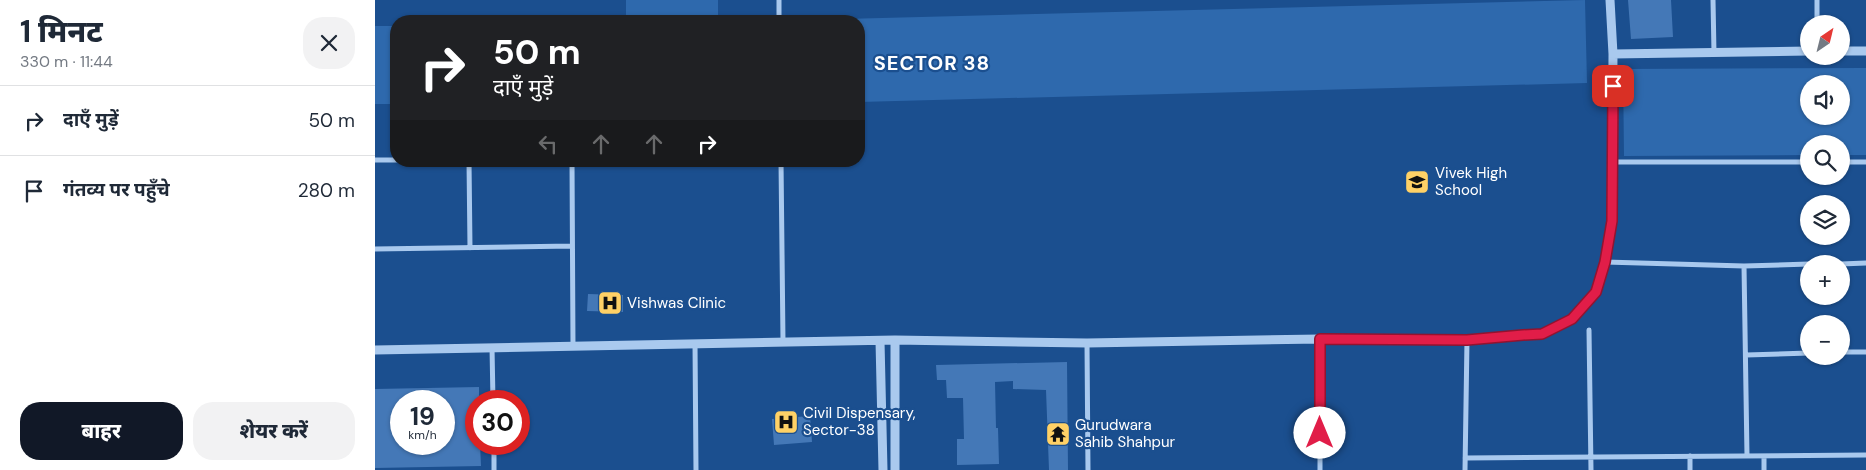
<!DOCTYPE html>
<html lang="hi">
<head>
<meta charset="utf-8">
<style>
	body { margin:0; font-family:"DM Sans","Noto Sans Devanagari",sans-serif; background:#f2f2f3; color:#1f2937; height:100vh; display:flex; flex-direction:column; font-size:19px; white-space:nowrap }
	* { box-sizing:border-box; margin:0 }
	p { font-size:16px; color:#747a83 }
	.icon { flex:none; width:28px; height:28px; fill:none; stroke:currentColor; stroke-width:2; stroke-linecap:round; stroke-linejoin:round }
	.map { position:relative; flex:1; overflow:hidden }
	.side { display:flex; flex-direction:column; background:#fff; width:375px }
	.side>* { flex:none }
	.banner { position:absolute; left:15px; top:15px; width:475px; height:152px; border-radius:20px; box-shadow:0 1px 4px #0004; background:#202124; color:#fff; overflow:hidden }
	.needle { width:32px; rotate:35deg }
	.fabs { position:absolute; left:1425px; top:15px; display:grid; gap:10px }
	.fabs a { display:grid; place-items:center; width:50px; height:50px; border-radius:50%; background:#fff; box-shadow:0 1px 4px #0004; font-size:25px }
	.speed { position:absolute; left:15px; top:390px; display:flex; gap:10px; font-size:25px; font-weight:700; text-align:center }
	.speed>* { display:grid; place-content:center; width:65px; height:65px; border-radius:50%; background:#fff; box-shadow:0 1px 4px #0004; line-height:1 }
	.speed small { font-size:12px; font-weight:400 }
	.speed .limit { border:8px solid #d22; background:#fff; color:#111 }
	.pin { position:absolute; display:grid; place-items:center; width:42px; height:42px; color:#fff; margin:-21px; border-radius:10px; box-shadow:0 2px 8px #0006 }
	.me { position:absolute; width:55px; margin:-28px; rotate:0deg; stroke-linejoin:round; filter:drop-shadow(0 0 4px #0008) }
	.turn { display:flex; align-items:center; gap:18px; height:105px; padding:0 20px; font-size:22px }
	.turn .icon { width:65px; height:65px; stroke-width:2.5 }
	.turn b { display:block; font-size:35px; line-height:42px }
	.lanes { display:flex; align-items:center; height:48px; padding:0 20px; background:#0003; justify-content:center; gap:25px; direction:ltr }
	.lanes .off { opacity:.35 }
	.round { display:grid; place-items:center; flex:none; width:52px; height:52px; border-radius:20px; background:#f2f2f3 }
	.summary { display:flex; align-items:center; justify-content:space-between; height:85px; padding:0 20px }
	h1 { font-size:30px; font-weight:800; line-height:38px }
	.cta { display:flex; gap:10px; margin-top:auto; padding:10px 20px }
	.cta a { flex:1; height:58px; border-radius:20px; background:#111827; color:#fff; font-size:20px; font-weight:800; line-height:58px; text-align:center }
	.cta a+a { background:#f2f2f3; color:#1f2937 }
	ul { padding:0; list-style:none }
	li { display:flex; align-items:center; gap:15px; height:70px; padding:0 20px; border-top:1px solid #e0e1e3 }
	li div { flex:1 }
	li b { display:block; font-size:19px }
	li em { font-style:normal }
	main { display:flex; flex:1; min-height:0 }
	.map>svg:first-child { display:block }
</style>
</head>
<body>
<main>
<section class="side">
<div class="summary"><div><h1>1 मिनट</h1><p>330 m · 11:44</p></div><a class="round"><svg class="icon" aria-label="close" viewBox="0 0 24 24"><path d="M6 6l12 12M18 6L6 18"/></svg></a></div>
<ul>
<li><svg class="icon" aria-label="right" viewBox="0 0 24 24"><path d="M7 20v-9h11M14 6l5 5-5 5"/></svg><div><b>दाएँ मुड़ें</b></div><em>50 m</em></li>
<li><svg class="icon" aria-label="arrive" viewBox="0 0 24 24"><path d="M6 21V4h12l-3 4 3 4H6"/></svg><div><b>गंतव्य पर पहुँचे</b></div><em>280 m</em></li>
</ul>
<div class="cta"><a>बाहर</a><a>शेयर करें</a></div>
</section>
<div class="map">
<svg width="1491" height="470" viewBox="0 0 1491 470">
	<rect width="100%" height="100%" fill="#1b4f8f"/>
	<path fill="#2e69ad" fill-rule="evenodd" d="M251 0H343V21H251Z
		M1210 0 1212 83 484 102V21L429 20Z
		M0 26H21V104H0Z
		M1491 68V155H1466V144H1434V155L1249 156 1248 69ZM1434 84H1466V116H1434Z"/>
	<path fill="#4478b7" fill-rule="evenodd" d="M1253 0H1296L1298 37 1256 39Z
		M213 294 248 295V312L212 311Z
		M692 362 693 470H674L671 390 638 389V381L620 382 621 428H623L624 464 582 465V439H589L588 398H572L571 380H562L561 365Z
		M104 387V401H101V444H105L106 466 0 468V389ZM26 401H69V444H26Z
		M435 416 437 442 399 445 397 419Z"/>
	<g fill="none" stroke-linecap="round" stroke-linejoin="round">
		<path stroke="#a9c9ee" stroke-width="5" d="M404 0V21
			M1338 0 1339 53
			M1442 0V24
			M0 160H21
			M94 161 95 248
			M197 161 198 346
			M406 161 408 341
			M1237 162H1434
			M1466 162H1491
			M0 249 197 246
			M1230 262 1369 266 1434 264
			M1466 264 1491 263
			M1369 266 1372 456
			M1214 330 1216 470
			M945 339V470
			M320 343 321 470
			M712 343 713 470
			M117 347 118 401
			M1466 352H1491
			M1371 355 1434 353
			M119 444V470
			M1315 456V470
			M1389 456V470
			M1090 458 1491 455
			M1090 470 1092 340"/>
		<path stroke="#a9c9ee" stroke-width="9" d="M1466 51H1491
			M1238 54 1434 51
			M520 340V470
			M505 341 508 470
			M0 350 520 340 712 343 945 339 1092 340 1167 334 1197 319 1221 292 1230 262 1237 221 1238 54 1235 0"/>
	</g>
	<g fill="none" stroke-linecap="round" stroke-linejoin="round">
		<defs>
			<path id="route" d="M945 433V339L1092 340 1148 335 1167 334 1197 319 1221 292 1230 262 1237 221 1238 86"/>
		</defs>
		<use href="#route" stroke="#92132f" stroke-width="12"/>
		<use href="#route" stroke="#e11d48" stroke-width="9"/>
	</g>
	<defs>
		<symbol id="school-square" viewBox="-11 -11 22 22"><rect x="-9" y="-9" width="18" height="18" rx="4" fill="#ffd166" stroke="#1b4f8f"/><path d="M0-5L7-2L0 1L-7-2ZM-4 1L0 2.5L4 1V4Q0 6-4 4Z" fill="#111"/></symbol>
		<symbol id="hospital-square" viewBox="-11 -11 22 22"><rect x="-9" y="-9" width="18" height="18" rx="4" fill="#ffd166" stroke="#1b4f8f"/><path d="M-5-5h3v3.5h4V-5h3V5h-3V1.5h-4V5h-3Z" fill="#111"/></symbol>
		<symbol id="temple-square" viewBox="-11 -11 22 22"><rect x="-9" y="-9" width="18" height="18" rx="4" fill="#ffd166" stroke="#1b4f8f"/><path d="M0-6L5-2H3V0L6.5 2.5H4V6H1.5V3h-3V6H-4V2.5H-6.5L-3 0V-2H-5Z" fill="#111"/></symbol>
	</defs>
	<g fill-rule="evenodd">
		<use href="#school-square" x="1028" y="168" width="28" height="28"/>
		<use href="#hospital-square" x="221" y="289" width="28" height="28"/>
		<use href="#hospital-square" x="397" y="408" width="28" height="28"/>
		<use href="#temple-square" x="669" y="420" width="28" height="28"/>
	</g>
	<g text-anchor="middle" stroke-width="4.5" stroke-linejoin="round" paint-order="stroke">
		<g font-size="15" fill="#fff" stroke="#1b4f8f" text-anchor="start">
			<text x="1060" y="178">Vivek High<tspan x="1060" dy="17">School</tspan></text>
			<text x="252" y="308">Vishwas Clinic</text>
			<text x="428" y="418">Civil Dispensary,<tspan x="428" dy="17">Sector-38</tspan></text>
			<text x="700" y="430">Gurudwara<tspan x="700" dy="17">Sahib Shahpur</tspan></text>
		</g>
		<g font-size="20" font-weight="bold" letter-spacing="1" fill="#fff" stroke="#1b4f8f">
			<text x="557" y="70">SECTOR 38</text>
		</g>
	</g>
</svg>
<div class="fabs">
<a><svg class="needle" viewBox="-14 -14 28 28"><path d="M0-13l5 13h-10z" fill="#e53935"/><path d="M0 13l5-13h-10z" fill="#747a83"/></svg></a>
<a><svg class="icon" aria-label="sound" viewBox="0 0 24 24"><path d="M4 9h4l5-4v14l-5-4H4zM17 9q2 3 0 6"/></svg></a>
<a><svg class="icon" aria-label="search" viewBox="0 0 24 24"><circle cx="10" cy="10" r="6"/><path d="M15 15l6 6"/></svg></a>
<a><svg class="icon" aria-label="layers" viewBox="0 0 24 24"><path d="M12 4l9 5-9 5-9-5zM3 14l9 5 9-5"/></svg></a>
<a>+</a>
<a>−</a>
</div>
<div class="speed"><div>19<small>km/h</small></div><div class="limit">30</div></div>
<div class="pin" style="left:1238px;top:86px;background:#d93025"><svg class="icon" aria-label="arrive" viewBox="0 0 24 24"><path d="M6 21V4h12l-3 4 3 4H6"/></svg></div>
<svg class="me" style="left:945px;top:433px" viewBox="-20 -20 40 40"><circle r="19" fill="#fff"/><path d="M0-13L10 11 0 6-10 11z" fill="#e11d48"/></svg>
<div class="banner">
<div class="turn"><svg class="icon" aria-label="right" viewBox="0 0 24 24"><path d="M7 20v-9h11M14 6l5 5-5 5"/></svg><div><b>50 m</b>दाएँ मुड़ें</div></div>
<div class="lanes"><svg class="icon off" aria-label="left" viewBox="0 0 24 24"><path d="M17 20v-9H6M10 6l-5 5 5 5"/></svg><svg class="icon off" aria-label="ahead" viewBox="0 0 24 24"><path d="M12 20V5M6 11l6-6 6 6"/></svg><svg class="icon off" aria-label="ahead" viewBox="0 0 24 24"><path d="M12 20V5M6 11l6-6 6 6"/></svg><svg class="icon" aria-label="right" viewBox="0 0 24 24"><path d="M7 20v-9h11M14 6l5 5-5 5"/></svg></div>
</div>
</div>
</main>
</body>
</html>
